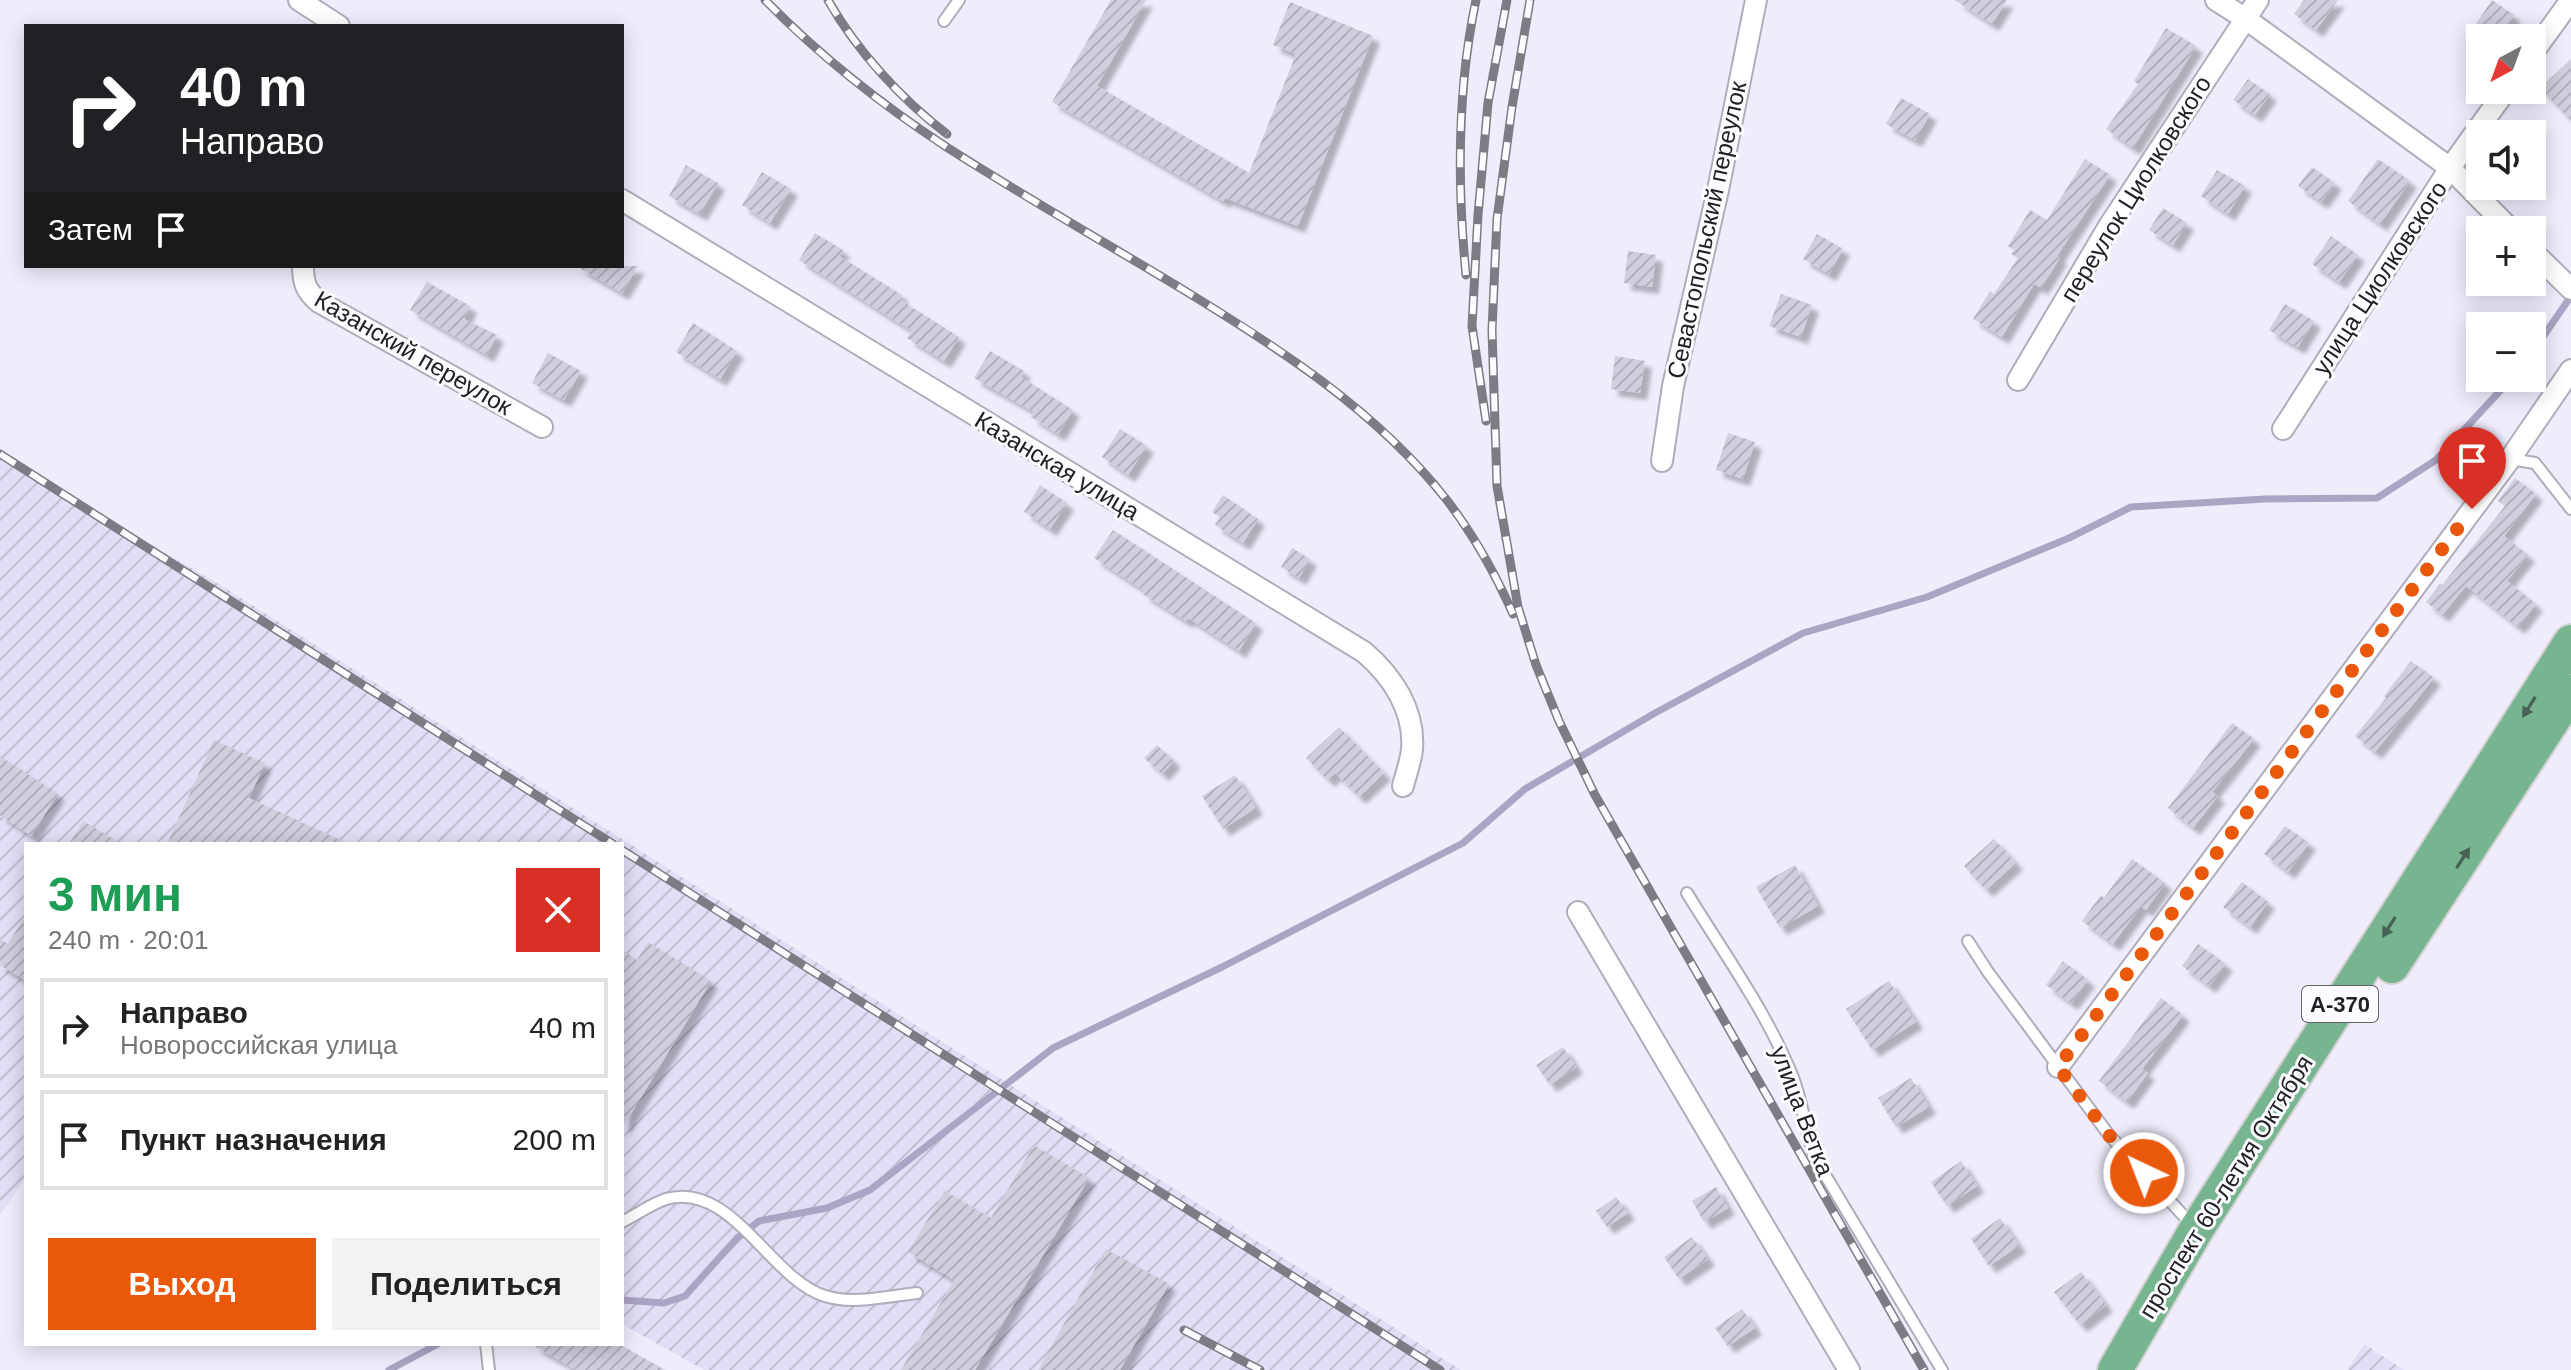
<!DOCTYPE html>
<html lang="ru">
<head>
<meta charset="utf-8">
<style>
	body { margin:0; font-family:Helvetica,sans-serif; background:#f2f2f2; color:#222; height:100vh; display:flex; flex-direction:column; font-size:30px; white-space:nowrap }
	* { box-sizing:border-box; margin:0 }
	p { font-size:26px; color:#767676 }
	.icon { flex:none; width:44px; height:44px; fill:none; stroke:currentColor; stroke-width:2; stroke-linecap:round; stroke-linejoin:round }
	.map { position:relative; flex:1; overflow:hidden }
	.side { position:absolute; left:24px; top:842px; width:600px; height:504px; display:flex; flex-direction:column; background:#fff; border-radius:0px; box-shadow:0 4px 20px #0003 }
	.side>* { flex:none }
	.top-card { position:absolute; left:24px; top:24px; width:600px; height:244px; border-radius:0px; box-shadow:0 4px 20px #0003; background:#202124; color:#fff; overflow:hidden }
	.needle { width:52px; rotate:221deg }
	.controls { position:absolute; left:2466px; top:24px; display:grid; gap:16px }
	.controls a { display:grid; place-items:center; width:80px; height:80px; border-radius:0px; background:#fff; box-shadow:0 4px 20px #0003; font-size:40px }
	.pin { position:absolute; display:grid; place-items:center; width:68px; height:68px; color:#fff; margin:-82px -34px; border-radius:50% 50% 50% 0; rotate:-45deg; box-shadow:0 0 8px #0007 }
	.pin .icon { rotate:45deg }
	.me { position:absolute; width:88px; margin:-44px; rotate:317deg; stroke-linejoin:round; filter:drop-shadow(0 0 6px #0008) }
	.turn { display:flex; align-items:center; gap:28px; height:168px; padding:0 24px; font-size:36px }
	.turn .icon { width:104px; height:104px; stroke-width:2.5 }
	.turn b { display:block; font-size:56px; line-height:68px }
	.then { display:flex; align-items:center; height:76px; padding:0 24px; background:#0003; gap:16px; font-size:30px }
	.round { display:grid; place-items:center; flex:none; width:84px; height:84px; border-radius:0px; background:#f2f2f2 }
	.head { display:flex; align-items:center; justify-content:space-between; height:136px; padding:0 24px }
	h1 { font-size:48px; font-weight:800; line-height:60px; color:#1e9e55 }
	.primary-button { display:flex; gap:16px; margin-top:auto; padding:16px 24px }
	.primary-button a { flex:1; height:92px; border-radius:0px; background:#ea580c; color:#fff; font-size:32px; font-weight:800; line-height:92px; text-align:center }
	.primary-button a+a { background:#f2f2f2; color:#222 }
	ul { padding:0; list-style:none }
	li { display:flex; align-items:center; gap:24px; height:100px; margin:0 16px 12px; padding:0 8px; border:4px solid #e0e0e0; border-radius:0px }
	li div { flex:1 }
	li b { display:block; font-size:30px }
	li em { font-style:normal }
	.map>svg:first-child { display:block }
</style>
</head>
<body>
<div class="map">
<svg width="2571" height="1370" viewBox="0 0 2571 1370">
	<defs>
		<pattern id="industrial-furrows" width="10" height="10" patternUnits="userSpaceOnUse" patternTransform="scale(2)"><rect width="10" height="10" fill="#e3def5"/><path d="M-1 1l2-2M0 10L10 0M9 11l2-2" fill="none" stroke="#c2bed2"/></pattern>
		<pattern id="building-hatch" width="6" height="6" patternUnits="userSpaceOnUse" patternTransform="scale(2)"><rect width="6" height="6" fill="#d1cedd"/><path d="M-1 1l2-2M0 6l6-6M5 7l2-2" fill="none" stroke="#b3b1be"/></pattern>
		<filter id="shadow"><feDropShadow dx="7" dy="7" stdDeviation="2" flood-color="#0004"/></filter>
	</defs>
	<rect width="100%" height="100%" fill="#f0ecfc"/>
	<path fill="url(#industrial-furrows)" d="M0 456 222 586 1461 1370H704L622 1324V844H26V1177L0 1215Z
		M2364 1344 2404 1370H2347Z"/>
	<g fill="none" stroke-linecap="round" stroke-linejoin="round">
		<path stroke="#aca4c4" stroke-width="7" d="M2532 353 2571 296
			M622 1300 664 1303 685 1296 737 1238 759 1221 827 1208 870 1190 1053 1048 1222 967 1463 843 1525 789 1655 713 1803 633 1927 597 2069 538 2131 507 2265 499 2377 498 2436 460 2512 378
			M389 1370 438 1344"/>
	</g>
	<path fill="url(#building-hatch)" filter="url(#shadow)" d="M1111 0H1146L1097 86 1249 173 1296 54 1273 45 1290 2 1373 36 1298 226 1225 198 1223 201 1052 102Z
		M1955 0H2007L1992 24Z
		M2304 0H2338L2316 30 2294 14Z
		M2492 0 2514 15 2499 38H2490L2474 27Z
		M2166 28 2196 46 2133 148 2106 129 2138 84 2134 81Z
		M2571 59V121L2540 88Z
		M2248 79 2270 94 2255 115 2233 100Z
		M1901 98 1930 114 1915 140 1886 124Z
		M2085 159 2110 175 2057 256 2060 258 2041 288 2034 284 2002 337 1973 319 1990 291 1994 294 2018 258 2011 254 2014 250 2008 246 2030 210 2047 220Z
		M2378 159 2410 181 2380 224 2348 201Z
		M686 165 718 183 700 214 669 196Z
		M2312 167 2335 183 2321 202 2298 186Z
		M2217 170 2245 186 2228 214 2201 196Z
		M762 172 791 189 770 223 742 205Z
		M2163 208 2187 223 2173 245 2149 230Z
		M815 233 843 250 839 256 902 295 899 299 959 337 944 361 907 338 912 331 799 260Z
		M1817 234 1843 249 1829 274 1803 259Z
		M2331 236 2358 255 2339 282 2312 264Z
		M1628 251 1656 255 1652 287 1624 283Z
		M576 266H638L622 293Z
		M427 282 470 306 464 319 497 335 487 355 410 310Z
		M1781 294 1812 305 1801 337 1769 326Z
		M2285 304 2314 321 2298 347 2269 330Z
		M693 323 737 351 720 379 676 352Z
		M990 351 1024 371 1021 377 1073 410 1058 434 1031 417 1034 412 974 378Z
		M548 353 581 371 564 400 532 383Z
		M1615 356 1645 361 1640 393 1611 389Z
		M1120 429 1147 446 1128 475 1102 457Z
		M1728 433 1755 442 1743 479 1716 470Z
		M2515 478 2536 494 2504 536 2528 555 2507 581 2536 604 2518 627 2466 586 2442 615 2426 602 2440 584 2442 585 2505 506 2498 501Z
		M1040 485 1067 503 1050 529 1024 512Z
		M1223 495 1258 519 1243 543 1215 525 1220 517 1212 512Z
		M1113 530 1256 623 1239 651 1188 618 1186 621 1143 594 1145 591 1094 558Z
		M1292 548 1310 559 1299 578 1281 567Z
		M2411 661 2434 678 2375 752 2355 736 2386 698 2384 696Z
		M2232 723 2254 739 2212 792 2218 796 2193 828 2168 808Z
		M1339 727 1384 773 1359 797 1335 773 1328 780 1306 758Z
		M214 740 265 763 249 798 349 844H167Z
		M1157 745 1174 761 1162 774 1144 758Z
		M0 756 58 794 31 836 0 815Z
		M1235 775 1256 808 1223 829 1202 796Z
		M83 821 122 844H69Z
		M2285 826 2309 843 2288 872 2264 854Z
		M1994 839 2016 863 1986 890 1964 866Z
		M2132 859 2165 883 2146 910 2141 906 2113 944 2082 921 2101 895 2104 898Z
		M1795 865 1818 906 1780 928 1756 887Z
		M2242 882 2268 902 2250 927 2223 907Z
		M26 915V981L0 965V939L8 944Z
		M648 942 711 981 622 1129V950L637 960Z
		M2198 944 2226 964 2209 986 2182 966Z
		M2063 961 2088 980 2071 1003 2046 985Z
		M1889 981 1916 1022 1872 1050 1846 1009Z
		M2161 998 2183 1015 2142 1069 2148 1073 2127 1102 2099 1081Z
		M1563 1047 1576 1067 1550 1085 1536 1065Z
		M1911 1078 1929 1107 1896 1127 1878 1098Z
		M1034 1145 1089 1178 975 1370H901L954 1280 908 1252 945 1191 991 1218Z
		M1961 1161 1977 1186 1947 1206 1931 1182Z
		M1716 1187 1728 1208 1704 1222 1692 1201Z
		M1616 1197 1628 1213 1607 1227 1596 1211Z
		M2000 1218 2019 1246 1989 1266 1971 1239Z
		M1692 1237 1708 1259 1679 1279 1664 1257Z
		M1106 1249 1169 1284 1120 1370H1038Z
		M2081 1272 2106 1305 2080 1325 2054 1292Z
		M1742 1309 1755 1328 1728 1346 1715 1328Z
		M531 1344H619L665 1370H576Z"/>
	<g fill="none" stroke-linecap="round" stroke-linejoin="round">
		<defs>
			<path id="service" d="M944 21 959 0
				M2510 459 2535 463 2571 509
				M1687 893C1723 952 1766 1011 1792 1075 1803 1102 1805 1131 1815 1158L1942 1370
				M1968 941 1988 972 2109 1135 2192 1225
				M622 1222C636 1215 651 1204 666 1199 731 1180 771 1280 825 1296 852 1305 889 1296 917 1293
				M486 1344 489 1370"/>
			<path id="minor" d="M299 0 339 26
				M2216 0 2246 19 2450 168 2511 230
				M2532 54 2571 0
				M622 200 1364 652C1392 676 1415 710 1412 749 1411 761 1406 774 1403 786
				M2532 251 2571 289
				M303 266C303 283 306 291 319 302L542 427
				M2018 380 2109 226 2258 0
				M2283 429 2450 168 2506 90
				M1662 461 1673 386 1718 190 1756 0
				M1578 912 1849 1370
				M2058 1067 2510 459 2571 370"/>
			<path id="trunk" d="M2392 966 2571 692
				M2115 1370 2196 1230 2571 642"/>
		</defs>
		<use href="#service" stroke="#b0acbb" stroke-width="14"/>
		<use href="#minor" stroke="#b0acbb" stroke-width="24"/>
		<use href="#trunk" stroke="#d3d2d3" stroke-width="38"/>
		<use href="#service" stroke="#fff" stroke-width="10"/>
		<use href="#minor" stroke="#fff" stroke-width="20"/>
		<use href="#trunk" stroke="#77b490" stroke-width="34"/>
		<defs>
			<path id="rail" d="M765 0C820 56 882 105 948 148 1025 197 1104 242 1182 289 1277 347 1376 410 1446 499 1473 534 1495 573 1513 614
				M828 0C856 50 902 100 947 134
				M1530 0 1512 107 1497 219 1492 330 1497 486 1518 607 1536 665 1559 721 1595 795 1924 1370
				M1466 275C1457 183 1457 90 1476 0
				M1486 421 1472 326 1478 215 1488 103 1507 0
				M0 454 613 844
				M622 850 1440 1370
				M1184 1330 1260 1370"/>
		</defs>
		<use href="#rail" stroke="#7e7b85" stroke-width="9"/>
		<use href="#rail" stroke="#fcfbff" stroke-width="6" stroke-dasharray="18" stroke-linecap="butt"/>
	</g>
	<defs><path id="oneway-solid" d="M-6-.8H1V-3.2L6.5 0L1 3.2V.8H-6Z" transform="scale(2)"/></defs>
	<g fill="#486355">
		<use href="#oneway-solid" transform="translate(2529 707) rotate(122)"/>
		<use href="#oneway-solid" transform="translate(2463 858) rotate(-57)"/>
		<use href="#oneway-solid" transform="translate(2389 927) rotate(122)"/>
	</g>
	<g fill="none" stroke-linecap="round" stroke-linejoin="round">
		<path stroke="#ea580c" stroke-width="14" stroke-dasharray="0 25.2" d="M2144 1173 2109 1135 2058 1067 2472 509"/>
	</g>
	<g text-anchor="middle" stroke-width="6" stroke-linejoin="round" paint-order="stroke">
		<rect fill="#fcfbff" stroke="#636266" stroke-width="2" x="2302" y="986" width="76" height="36" rx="6"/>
		<g font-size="22" font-weight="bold" fill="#212025">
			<text x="2340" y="1012">А-370</text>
		</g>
		<g font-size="24" fill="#212025" stroke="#fcfbff">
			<text transform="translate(2136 189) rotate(-58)" y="8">переулок Циолковского</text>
			<text transform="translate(1707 230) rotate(-78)" y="8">Севастопольский переулок</text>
			<text transform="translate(2380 278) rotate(-57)" y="8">улица Циолковского</text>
			<text transform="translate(413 353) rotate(30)" y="8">Казанский переулок</text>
			<text transform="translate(1057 466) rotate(31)" y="8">Казанская улица</text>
			<text transform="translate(1802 1111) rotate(69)" y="8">улица Ветка</text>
			<text transform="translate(2226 1187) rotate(-58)" y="8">проспект 60-летия Октября</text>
		</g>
	</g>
</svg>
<div class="controls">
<a><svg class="needle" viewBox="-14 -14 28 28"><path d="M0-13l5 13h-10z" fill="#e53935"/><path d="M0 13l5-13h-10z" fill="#767676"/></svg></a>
<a><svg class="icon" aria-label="sound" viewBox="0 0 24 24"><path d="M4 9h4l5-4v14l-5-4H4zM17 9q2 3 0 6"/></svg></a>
<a>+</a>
<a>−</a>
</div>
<div class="pin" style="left:2472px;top:509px;background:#d93025"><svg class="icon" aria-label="arrive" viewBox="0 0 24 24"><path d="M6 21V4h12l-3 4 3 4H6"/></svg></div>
<svg class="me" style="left:2144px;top:1173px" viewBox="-20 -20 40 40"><circle r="17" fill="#ea580c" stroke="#fff" stroke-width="3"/><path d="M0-11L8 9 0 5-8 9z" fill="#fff"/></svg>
<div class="top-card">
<div class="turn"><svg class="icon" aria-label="right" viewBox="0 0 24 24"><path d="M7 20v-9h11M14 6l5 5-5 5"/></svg><div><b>40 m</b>Направо</div></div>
<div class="then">Затем<svg class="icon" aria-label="arrive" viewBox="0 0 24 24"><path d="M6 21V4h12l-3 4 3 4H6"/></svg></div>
</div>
<section class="side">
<div class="head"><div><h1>3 мин</h1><p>240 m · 20:01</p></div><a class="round" style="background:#d93025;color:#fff"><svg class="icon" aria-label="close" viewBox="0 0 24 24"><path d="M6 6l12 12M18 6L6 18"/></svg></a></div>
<ul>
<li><svg class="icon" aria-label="right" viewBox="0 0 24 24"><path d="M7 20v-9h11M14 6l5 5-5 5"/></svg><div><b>Направо</b><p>Новороссийская улица</p></div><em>40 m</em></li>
<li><svg class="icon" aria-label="arrive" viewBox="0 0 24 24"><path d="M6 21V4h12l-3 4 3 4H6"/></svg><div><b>Пункт назначения</b></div><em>200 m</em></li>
</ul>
<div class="primary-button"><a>Выход</a><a>Поделиться</a></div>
</section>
</div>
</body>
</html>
